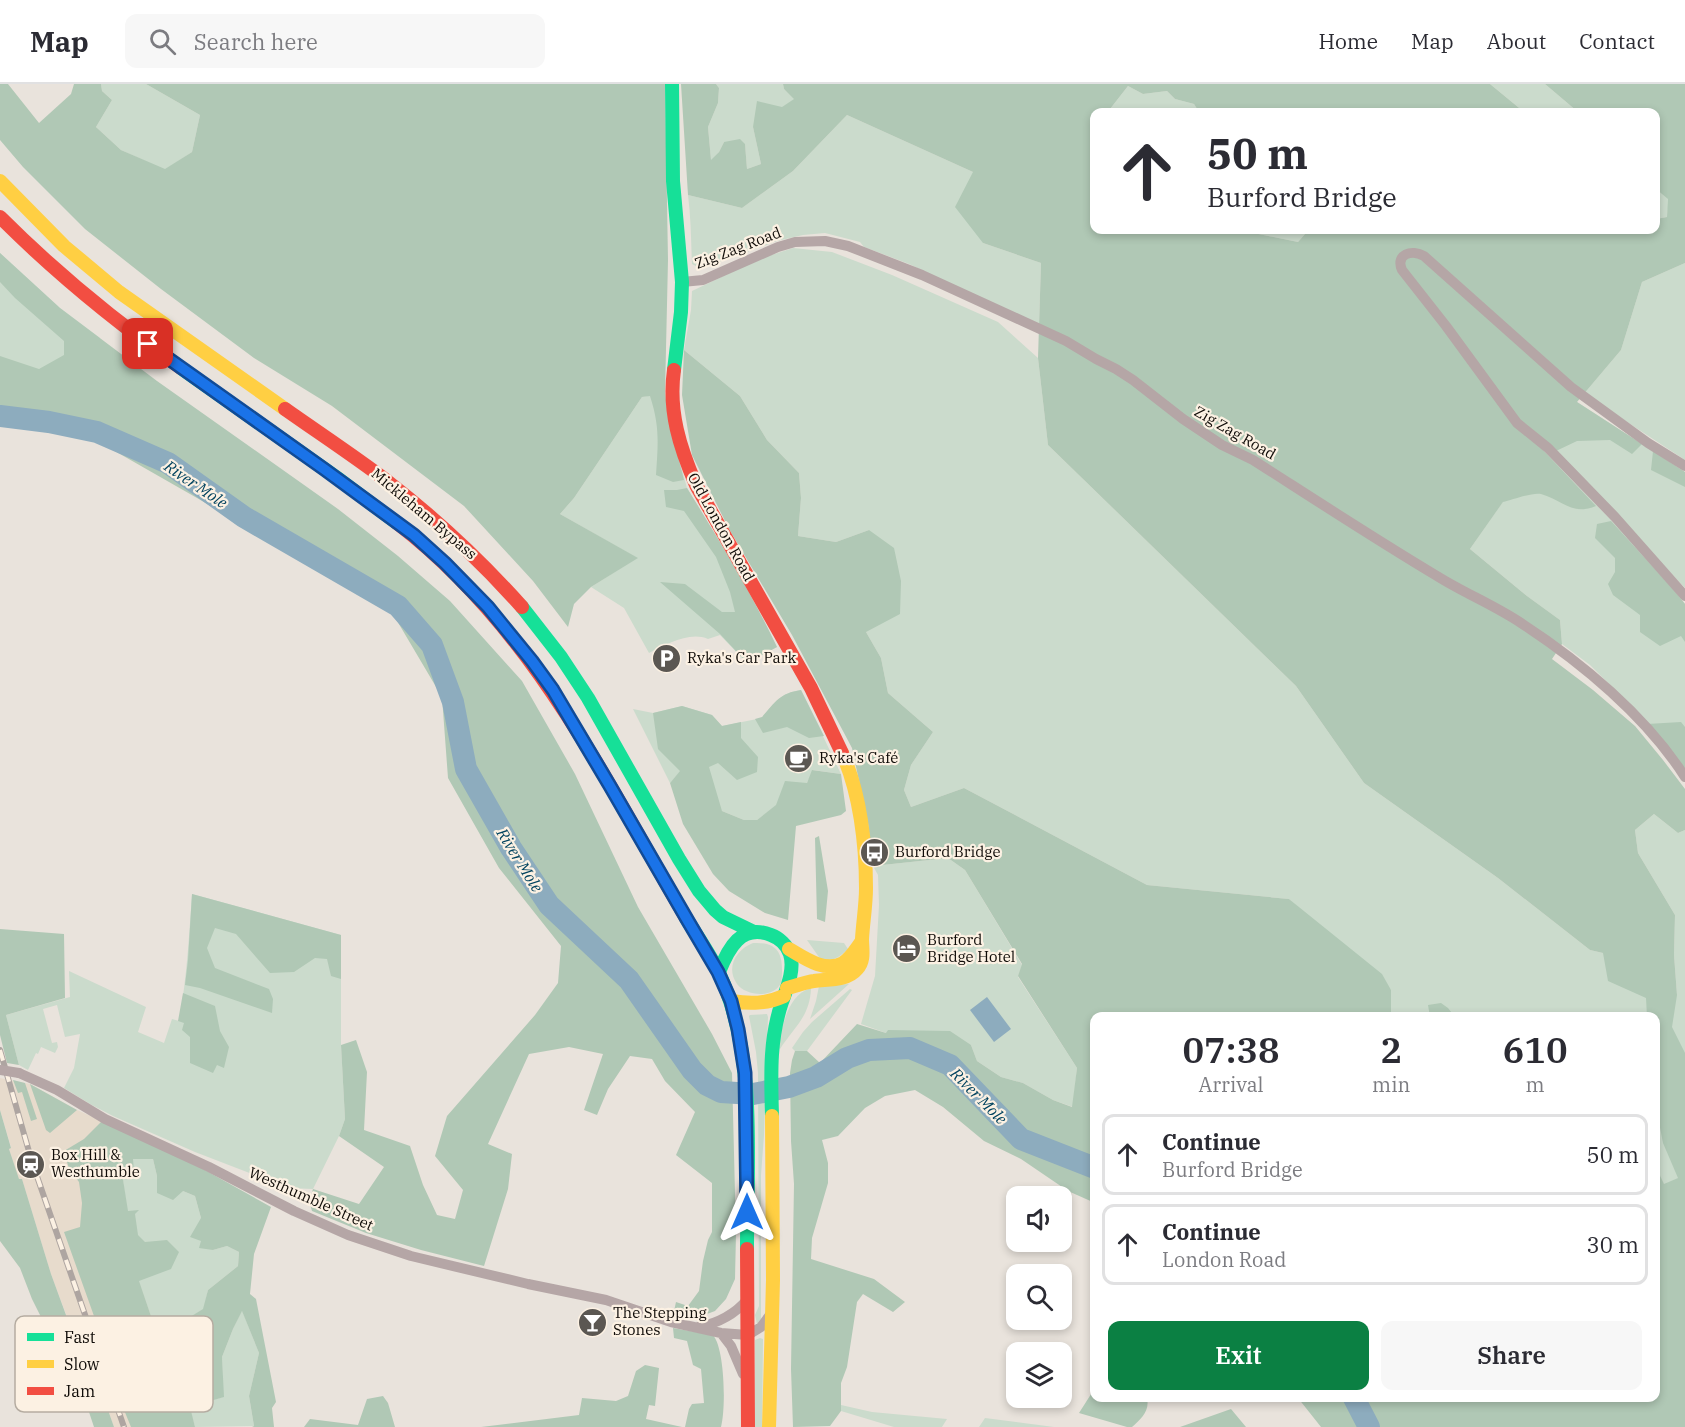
<!DOCTYPE html>
<html lang="en">
<head>
<meta charset="utf-8">
<style>
	body { margin:0; font-family:"IBM Plex Serif",serif; background:#f7f7f7; color:#2b2b33; height:100vh; display:flex; flex-direction:column; font-size:22px; white-space:nowrap }
	* { box-sizing:border-box; margin:0 }
	p { font-size:20px; color:#7c7c81 }
	.icon { flex:none; width:33px; height:33px; fill:none; stroke:currentColor; stroke-width:2; stroke-linecap:round; stroke-linejoin:round }
	.map { position:relative; flex:1; overflow:hidden }
	.panel { position:absolute; left:1090px; top:928px; width:570px; height:390px; display:flex; flex-direction:column; background:#fff; border-radius:12px; box-shadow:0 3px 9px #0003 }
	.panel>* { flex:none }
	.hud { position:absolute; left:1090px; top:24px; width:570px; height:126px; border-radius:12px; box-shadow:0 3px 9px #0003; background:#fff; color:#2b2b33; overflow:hidden }
	.fabs { position:absolute; left:1006px; top:1102px; display:grid; gap:12px }
	.fabs a { display:grid; place-items:center; width:66px; height:66px; border-radius:12px; background:#fff; box-shadow:0 3px 9px #0003; font-size:30px }
	.pin { position:absolute; display:grid; place-items:center; width:51px; height:51px; color:#fff; margin:-26px; border-radius:12px; box-shadow:0 3px 9px #0006 }
	.me { position:absolute; width:66px; margin:-33px; rotate:0deg; stroke-linejoin:round; filter:drop-shadow(0 0 4px #0008) }
	.turn { display:flex; align-items:center; gap:21px; height:126px; padding:0 18px; font-size:27px }
	.turn .icon { width:78px; height:78px; stroke-width:2.5 }
	.turn b { display:block; font-size:42px; line-height:51px }
	.eta { display:flex; justify-content:space-evenly; align-items:center; height:102px; text-align:center }
	.eta b { font-size:36px; font-weight:600; line-height:42px }
	.cta { display:flex; gap:12px; margin-top:auto; padding:12px 18px }
	.cta a { flex:1; height:69px; border-radius:12px; background:#0b8043; color:#fff; font-size:24px; font-weight:600; line-height:69px; text-align:center }
	.cta a+a { background:#f7f7f7; color:#2b2b33 }
	ul { padding:0; list-style:none }
	li { display:flex; align-items:center; gap:18px; height:81px; margin:0 12px 9px; padding:0 6px; border:3px solid #e1e1e2; border-radius:12px }
	li div { flex:1 }
	li b { display:block; font-size:22px }
	li em { font-style:normal }
	header { display:flex; align-items:center; gap:36px; box-sizing:border-box; height:84px; padding:0 30px; background:#fff; border-bottom:2px solid #e1e1e2 }
	header strong { font-size:28px }
	nav { display:flex; gap:33px; margin-inline-start:auto; font-size:21px }
	.search { width:420px; height:54px; background:#f7f7f7; display:flex; align-items:center; gap:15px; box-sizing:border-box; padding:0 21px; border-radius:12px; color:#7c7c81; font-size:22px }
	.map>svg:first-child { display:block }
</style>
</head>
<body>
<header>
<strong>Map</strong>
<div class="search"><svg class="icon" aria-label="search" viewBox="0 0 24 24"><circle cx="10" cy="10" r="6"/><path d="M15 15l6 6"/></svg>Search here</div>
<nav><a>Home</a><a>Map</a><a>About</a><a>Contact</a></nav>
</header>
<div class="map">
<svg width="1685" height="1343" viewBox="0 0 1685 1343">
	<rect width="100%" height="100%" fill="#e9e3dc"/>
	<path fill="#e7dbcc" d="M0 994 30 1000 77 1026 102 1037 195 1343H114L92 1282 86 1284 51 1190 22 1095 19 1096 9 1065 11 1063 0 1026Z"/>
	<path fill="#cbdbcc" d="M101 0H146L200 31 192 68 165 86 121 66 96 43 112 16 102 7Z
		M716 0H783L784 5 795 15 753 43 761 80 747 85 745 61 724 58 719 68 711 77 708 43 718 19 719 4Z
		M1490 0H1545L1578 28H1524Z
		M1128 2 1143 10 1167 7 1175 15 1194 20 1199 28H1102L1101 26 1110 25Z
		M847 31 973 88 983 159 1041 179 1039 242 909 180 864 163 860 158 825 149 803 151 777 157 707 183H698L692 180C691 157 691 134 688 111L742 124 793 87Z
		M1656 105 1669 115 1667 133 1656 135Z
		M1239 146H1306L1305 150 1298 158Z
		M793 164 832 168 892 191 998 238 1038 274 1048 361 1296 602 1364 699 1498 794 1590 866 1603 869 1677 911 1674 871 1675 831 1638 769 1635 746 1654 730 1678 749 1685 746V1091L1664 1101 1656 1083V933H1394L1391 929V906L1289 815 1147 801 964 704 911 723 904 706 911 681 933 648 888 609 881 574 866 548 869 446 836 458 798 452 801 414 799 389 767 356 740 312 684 266 691 226 692 207 759 175Z
		M0 169 60 224 100 254 0 310Z
		M1685 179V376L1621 334 1582 312 1621 266 1642 198Z
		M665 309 669 338 687 404 727 470 777 563 747 579 720 551 708 555C689 547 666 561 649 569L624 524 591 503 637 474 560 430 574 414 642 313Z
		M1577 318 1685 388V504L1545 356Z
		M1541 363C1589 415 1642 464 1685 520V685L1631 622 1590 581 1562 560 1560 536 1527 512 1470 465Z
		M801 606 841 690 813 686 807 699 757 736H744L722 727 686 681 670 699 633 625 653 629 682 622 712 631 722 642 762 634C775 618 780 609 801 606Z
		M948 774 965 786 1022 881 1018 893 1077 984 1073 1023 1053 1016 1023 999 1001 993 977 977 971 961 886 949 861 940 875 892 879 821 878 791 873 782Z
		M192 810 341 851V961L345 1035 339 1052 313 1105 288 1104 195 1068 113 1032 90 1020 64 1004 74 984 80 950 65 953 57 921 43 925 52 959 57 958 58 963 55 969 41 963 38 970 36 969 28 986 19 981 6 931 70 913 69 887 146 923 138 948 164 959 172 935 179 937C187 894 189 852 192 810Z
		M807 856 844 859 848 865C839 874 833 877 821 876Z
		M753 859C773 858 782 865 782 885 782 889 782 895 781 899 773 915 746 912 737 900 725 883 737 865 753 859Z
		M849 900 810 935 816 917 819 902Z
		M811 904C810 933 794 943 780 965L777 961C784 941 787 911 811 904Z
		M850 905 852 906 807 967H795L792 964 803 948 812 938Z
		M767 930 768 933 764 1051 761 1091V1235L757 1240 755 1231 759 1222 758 989 756 968 749 932 750 931Z
		M132 1075H153L157 1092V1109L183 1107 195 1112 201 1134 202 1157 213 1166 227 1162 239 1168 238 1182 208 1206 204 1225 177 1241 156 1247 135 1187 122 1089 134 1087Z
		M242 1226 259 1269 249 1312 254 1342 195 1343 189 1323 223 1313 222 1273 233 1245Z
		M760 1254 763 1255 762 1343H755V1256Z
		M841 1321 872 1328 947 1335 942 1343H894L841 1327Z
		M985 1334 1054 1343H979Z"/>
	<path fill="#b0c8b5" fill-rule="evenodd" d="M0 0H8L39 39 71 10 74 0H101L102 7 112 16 96 43 121 66 165 85 192 68 200 31 146 0H665L668 176 665 309 669 338 684 396 673 398 656 391C658 359 660 343 650 312L642 313 574 414 560 430 638 474 591 503 574 520 568 543 533 497 464 422 332 322 254 274 161 205 85 145 23 83 0 56Z
		M681 0H716L719 4 718 19 708 43 711 76 719 68 724 58 740 55 745 60 747 85 761 80 753 43 757 17 782 23 794 15 784 5 783 0H1490L1524 28H1199L1194 20 1175 15 1167 7 1143 10 1128 2 1110 25 1102 26V28H1095V146H1239L1298 158 1305 150 1306 146H1656V135L1667 133 1668 115 1656 105V28H1578L1545 0H1685V179L1642 198 1621 266 1577 318 1642 360 1632 370 1610 356 1577 357 1556 367 1541 364 1596 422C1572 432 1562 416 1541 410 1533 408 1512 416 1503 418L1470 465 1527 512 1560 536 1562 560 1552 575 1593 606 1635 642 1663 676 1685 705V746L1678 749 1654 730 1635 746 1638 769 1675 831 1674 871 1677 911 1672 943 1685 969V1343H1321L1298 1314H1656V1083L1664 1100 1678 1094 1663 1059 1656 1023V933H1647L1646 914 1608 897 1603 869 1590 866 1498 794 1364 699 1296 602 1048 361 1038 274 1041 179 983 159 955 123 973 88 847 31 793 87 742 124 688 111Z
		M0 169 60 224 157 297 338 425 398 472 450 517 522 597 575 690 638 823 712 950 732 989 736 1150 735 1195 726 1215 715 1227 691 1236 674 1227 676 1218 688 1222 699 1207 703 1177 708 1156 712 1148V1099L676 1071 695 1028 665 997 652 975 630 972 608 1005 597 1031 584 1026 603 970 569 963 529 970 488 1060 512 1070 508 1105 484 1182 421 1166 366 1149 312 1127 309 1117 313 1105 359 1120 384 1083 339 1052 345 1035 341 961 356 956 367 988 364 1046 410 1062 423 1101 437 1131 455 1135 463 1106 435 1072 447 1032 535 931 558 899 561 862 499 784 448 694 442 613 393 530 197 414 92 354 0 340V272L39 285 64 271V257L15 214 0 198Z
		M684 266 740 312 767 356 799 389 801 414 798 452 836 458 869 446 894 464 901 497 900 530 866 548 881 574 888 609 933 648 911 681 904 706 911 723 964 704 1147 801 1289 815 1382 890 1391 906V928L1394 933H1095V1119L1068 1107 1021 1075 984 1057 943 1023 915 1006 885 1012 865 1024 838 1052 822 1056 828 1079V1099L812 1154 811 1175 874 1195 905 1218 893 1228 863 1210 857 1218 847 1283 841 1299V1327L830 1342 793 1343 791 1285 794 1100 791 1057 790 989 792 976 795 967H807L820 979 857 940 886 949 888 946 950 947 971 961 977 977 1001 993 1023 999 1053 1016 1072 1023 1077 984 1018 892 1022 880 965 786 948 774 873 782 868 739 852 664 792 551 729 445 692 371 682 311Z
		M1653 367 1685 388V403L1651 386Z
		M687 404C719 456 751 508 777 563L747 579 720 550 660 498 685 500 722 528H735L730 508 716 473 684 427 666 423 664 406H677Z
		M1611 437 1674 506 1685 520V558L1681 552 1660 562 1640 548V531L1613 511 1608 500 1615 488V474L1595 454 1597 440Z
		M801 606 824 652 809 654 787 643 763 649 755 635 762 633C775 618 780 609 801 606Z
		M682 622 712 631 722 642 741 638V654L758 673 757 688 737 696 718 679 709 683 722 727 744 736H757L776 721 785 697 807 699 812 686 841 690 846 727 841 731 796 742 788 836 765 829 729 807 713 790 683 740 670 699 680 687 658 665 653 629Z
		M1681 638 1685 643V685L1647 640Z
		M819 752 828 807 825 838 817 835 815 754Z
		M192 810 341 851V895L331 892 327 875 315 874 294 888 270 889 236 850 215 844 207 864 215 884 269 905 273 915 272 929 200 904 185 901 188 876Z
		M0 845 64 850 65 914 6 931 19 981 7 979 0 951Z
		M183 909 215 922 220 947 229 963 224 984 217 981 213 989 190 979V953L182 946 184 939 178 937Z
		M1441 919 1448 924 1455 933H1430L1428 921Z
		M13 996 25 999 37 1035 31 1037 22 1008 18 1009Z
		M30 1000 77 1026 50 1049 46 1046Z
		M0 1026 11 1064 9 1065 19 1095H22L51 1190 85 1283 92 1281 114 1343H94L71 1274 59 1269 32 1215 20 1184 0 1157Z
		M102 1037 203 1085 271 1123 254 1170 250 1210 256 1215 276 1318 272 1324 274 1343H252L254 1342 249 1312 259 1269 242 1227 233 1245 222 1273 224 1313 190 1323 195 1343H131L104 1277 109 1274 64 1148 80 1143 82 1119 79 1098 69 1085 64 1067 84 1055ZM133 1075H153L157 1092V1109L173 1116 183 1107 195 1112 201 1134 190 1153 201 1157 199 1164 213 1166 227 1162 239 1168 238 1182 208 1206 203 1225 177 1241 156 1247 139 1197 171 1185 179 1168 167 1156 145 1158 138 1151 135 1130 139 1126 128 1127 122 1089 134 1087Z
		M673 1244 713 1251C725 1265 726 1325 721 1343H685L689 1325 692 1320 704 1319 701 1285 693 1281 687 1257 674 1254Z
		M1095 1280V1314H1147C1150 1327 1141 1335 1132 1343H1127L1079 1329 1093 1307 1091 1295Z
		M645 1281 659 1284 655 1322 649 1321 646 1335 682 1343H481L579 1331 582 1314 616 1317 628 1312 636 1287Z
		M383 1312 388 1319 395 1343H304L310 1335 358 1341 367 1315Z
		M1231 1325 1246 1343H1180Z"/>
	<path fill="#8dacbe" d="M987 913 1011 945 994 958 970 926Z"/>
	<g fill="none" stroke-linecap="round" stroke-linejoin="round">
		<path stroke="#8dacbe" stroke-width="22" d="M0 332 49 338 97 348 168 379 244 433 398 522 432 561 453 618 466 685 511 764 549 821 629 896 692 986 707 1001 721 1008 753 1010 789 1003 816 993 847 974 869 966 910 964 950 981 1021 1055 1095 1084
			M1354 1314 1369 1343"/>
		<path stroke="#b5a6a6" stroke-width="10" d="M682 198 703 196 778 163 795 158 825 157 848 162 922 191 1066 257 1096 275 1116 285 1133 296 1183 335 1222 361 1253 376C1314 415 1375 455 1437 492 1464 509 1494 521 1521 539 1581 578 1646 632 1685 693
			M1685 382 1648 359 1571 303 1424 172C1412 165 1395 170 1402 186L1446 242 1517 339 1548 364 1582 399 1615 433 1685 512
			M19 989 57 1006 105 1035 209 1083 294 1127 348 1151 411 1172 528 1200 606 1216 671 1238 721 1249 748 1251 761 1243 770 1231
			M699 1243C718 1239 734 1231 747 1216
			M721 1249 731 1262 743 1290"/>
		<path stroke="#16e098" stroke-width="14" d="M672 0 673 97 682 198 681 228 674 286
			M181 284 340 396 397 439
			M522 523 561 573 588 614 679 775 699 807 715 826 723 833 754 848
			M686 834C697 852 710 870 719 889 757 969 747 1078 747 1165
			M719 888C728 865 741 839 771 851 779 854 787 861 790 870 795 885 787 904 782 918 769 956 771 993 772 1032"/>
		<path stroke="#ffcf43" stroke-width="14" d="M0 97 64 162 119 208 285 325
			M789 865C804 874 825 889 843 879 851 874 856 865 862 857
			M787 904C796 902 805 898 814 897 828 895 847 897 857 885 865 877 862 865 862 855 863 838 866 821 866 804 866 761 860 708 842 669
			M731 917C750 920 766 920 784 912
			M769 1343 773 1196 772 1032"/>
		<path stroke="#f24e42" stroke-width="14" d="M0 133C56 189 116 238 181 284
			M674 286C668 327 680 364 696 401L811 604 842 669
			M285 325C319 349 354 372 387 397 436 435 481 477 522 523
			M397 439C532 543 602 690 686 834
			M747 1165 748 1343"/>
		<defs>
			<path id="rail" d="M0 966 32 1078 124 1343"/>
		</defs>
		<use href="#rail" stroke="#aea5a1" stroke-width="6"/>
		<use href="#rail" stroke="#fcf1e3" stroke-width="4" stroke-dasharray="11" stroke-linecap="butt"/>
		<path stroke="#b5a6a6" stroke-width="10" d="M0 986 19 989"/>
	</g>
	<g fill="none" stroke-linecap="round" stroke-linejoin="round">
		<defs>
			<path id="route" d="M148 260 324 385 414 451 445 479 488 523 532 577 553 606 610 702 688 837 718 888 731 917 738 945 745 989 747 1128"/>
		</defs>
		<use href="#route" stroke="#114b97" stroke-width="15"/>
		<use href="#route" stroke="#1a73e8" stroke-width="10"/>
	</g>
	<defs>
		<symbol id="parking-disc" viewBox="-11 -11 22 22"><circle r="9.5" fill="#5b5752" stroke="#fcf1e3"/><path d="M-3.5-5.5H1a3.5 3.5 0 0 1 0 7H-1V5.5H-3.5ZM-1-3.4V-.6H.8a1.4 1.4 0 0 0 0-2.8Z" fill="#fff"/></symbol>
		<symbol id="cafe-disc" viewBox="-11 -11 22 22"><circle r="9.5" fill="#5b5752" stroke="#fcf1e3"/><path d="M-5.5-4.5H6V0H3Q3 3.5 0 3.5H-2.5Q-5.5 3.5-5.5 0ZM3-3.2v2h1.7v-2ZM-6 4.5H4V6H-6Z" fill="#fff"/></symbol>
		<symbol id="bus-disc" viewBox="-11 -11 22 22"><circle r="9.5" fill="#5b5752" stroke="#fcf1e3"/><path d="M-5-6H5V4H4V6H2V4H-2V6H-4V4H-5ZM-3.5-4V0h7V-4ZM-3.5 1.2v1.5H-2V1.2ZM2 1.2v1.5H3.5V1.2Z" fill="#fff"/></symbol>
		<symbol id="hotel-disc" viewBox="-11 -11 22 22"><circle r="9.5" fill="#5b5752" stroke="#fcf1e3"/><path d="M-6-4.5h1.5V1H6V5H4.5V3h-9V5H-6ZM-4 0a1.8 1.8 0 1 1 3.6 0ZM.5 0V-2.5h3Q6-2.5 6 0Z" fill="#fff"/></symbol>
		<symbol id="station-disc" viewBox="-11 -11 22 22"><circle r="9.5" fill="#5b5752" stroke="#fcf1e3"/><path d="M-3-6H3Q5-6 5-4V2Q5 4 3 4L4.5 6H3L1.5 4h-3L-3 6H-4.5L-3 4Q-5 4-5 2V-4Q-5-6-3-6ZM-3.5-4v3h7v-3ZM-3.5 1v1.5H-2V1ZM2 1v1.5H3.5V1Z" fill="#fff"/></symbol>
		<symbol id="bar-disc" viewBox="-11 -11 22 22"><circle r="9.5" fill="#5b5752" stroke="#fcf1e3"/><path d="M-6-5H6L.8 .8V4.5H3.5V6h-7V4.5H-.8V.8Z" fill="#fff"/></symbol>
	</defs>
	<g fill-rule="evenodd">
		<use href="#parking-disc" x="650" y="558" width="33" height="33"/>
		<use href="#cafe-disc" x="782" y="658" width="33" height="33"/>
		<use href="#bus-disc" x="858" y="752" width="33" height="33"/>
		<use href="#hotel-disc" x="890" y="848" width="33" height="33"/>
		<use href="#station-disc" x="14" y="1064" width="33" height="33"/>
		<use href="#bar-disc" x="576" y="1222" width="33" height="33"/>
	</g>
	<g text-anchor="middle" stroke-width="4.5" stroke-linejoin="round" paint-order="stroke">
		<g font-size="15" fill="#0f0b07" stroke="#fcf1e3">
			<text transform="translate(738 164) rotate(-21)" y="5">Zig Zag Road</text>
			<text transform="translate(1235 349) rotate(30)" y="5">Zig Zag Road</text>
			<text transform="translate(424 430) rotate(40)" y="5">Mickleham Bypass</text>
			<text transform="translate(721 443) rotate(61)" y="5">Old London Road</text>
			<text transform="translate(311 1115) rotate(24)" y="5">Westhumble Street</text>
		</g>
		<g font-size="15" fill="#0f0b07" stroke="#fcf1e3" text-anchor="start">
			<text x="687" y="579">Ryka's Car Park</text>
			<text x="819" y="679">Ryka's Café</text>
			<text x="895" y="773">Burford Bridge</text>
			<text x="927" y="861">Burford<tspan x="927" dy="17">Bridge Hotel</tspan></text>
			<text x="51" y="1076">Box Hill &amp;<tspan x="51" dy="17">Westhumble</tspan></text>
			<text x="613" y="1234">The Stepping<tspan x="613" dy="17">Stones</tspan></text>
		</g>
		<g font-size="16" font-style="italic" fill="#00425e" stroke="#fcf1e3">
			<text transform="translate(196 400) rotate(34)" y="6">River Mole</text>
			<text transform="translate(520 776) rotate(58)" y="6">River Mole</text>
			<text transform="translate(979 1012) rotate(45)" y="6">River Mole</text>
		</g>
	</g>
	<rect x="15" y="1232" width="198" height="96" rx="9" fill="#fcf1e3" stroke="#b5aca1" stroke-width="1.5"/>
	<rect x="27" y="1249" width="27" height="8" fill="#16e098"/>
	<rect x="27" y="1276" width="27" height="8" fill="#ffcf43"/>
	<rect x="27" y="1303" width="27" height="8" fill="#f24e42"/>
	<g font-size="16" fill="#0f0b07">
		<text x="64" y="1259">Fast</text>
		<text x="64" y="1286">Slow</text>
		<text x="64" y="1313">Jam</text>
	</g>
</svg>
<div class="fabs">
<a><svg class="icon" aria-label="sound" viewBox="0 0 24 24"><path d="M4 9h4l5-4v14l-5-4H4zM17 9q2 3 0 6"/></svg></a>
<a><svg class="icon" aria-label="search" viewBox="0 0 24 24"><circle cx="10" cy="10" r="6"/><path d="M15 15l6 6"/></svg></a>
<a><svg class="icon" aria-label="layers" viewBox="0 0 24 24"><path d="M12 4l9 5-9 5-9-5zM3 14l9 5 9-5"/></svg></a>
</div>
<div class="pin" style="left:148px;top:260px;background:#d93025"><svg class="icon" aria-label="arrive" viewBox="0 0 24 24"><path d="M6 21V4h12l-3 4 3 4H6"/></svg></div>
<svg class="me" style="left:747px;top:1128px" viewBox="-20 -20 40 40"><path d="M0-17L14 15 0 8-14 15z" fill="#1a73e8" stroke="#fff" stroke-width="4"/></svg>
<div class="hud">
<div class="turn"><svg class="icon" aria-label="ahead" viewBox="0 0 24 24"><path d="M12 20V5M6 11l6-6 6 6"/></svg><div><b>50 m</b>Burford Bridge</div></div>
</div>
<section class="panel">
<div class="eta">
<div><b>07:38</b><p>Arrival</p></div>
<div><b>2</b><p>min</p></div>
<div><b>610</b><p>m</p></div>
</div>
<ul>
<li><svg class="icon" aria-label="ahead" viewBox="0 0 24 24"><path d="M12 20V5M6 11l6-6 6 6"/></svg><div><b>Continue</b><p>Burford Bridge</p></div><em>50 m</em></li>
<li><svg class="icon" aria-label="ahead" viewBox="0 0 24 24"><path d="M12 20V5M6 11l6-6 6 6"/></svg><div><b>Continue</b><p>London Road</p></div><em>30 m</em></li>
</ul>
<div class="cta"><a>Exit</a><a>Share</a></div>
</section>
</div>
</body>
</html>
